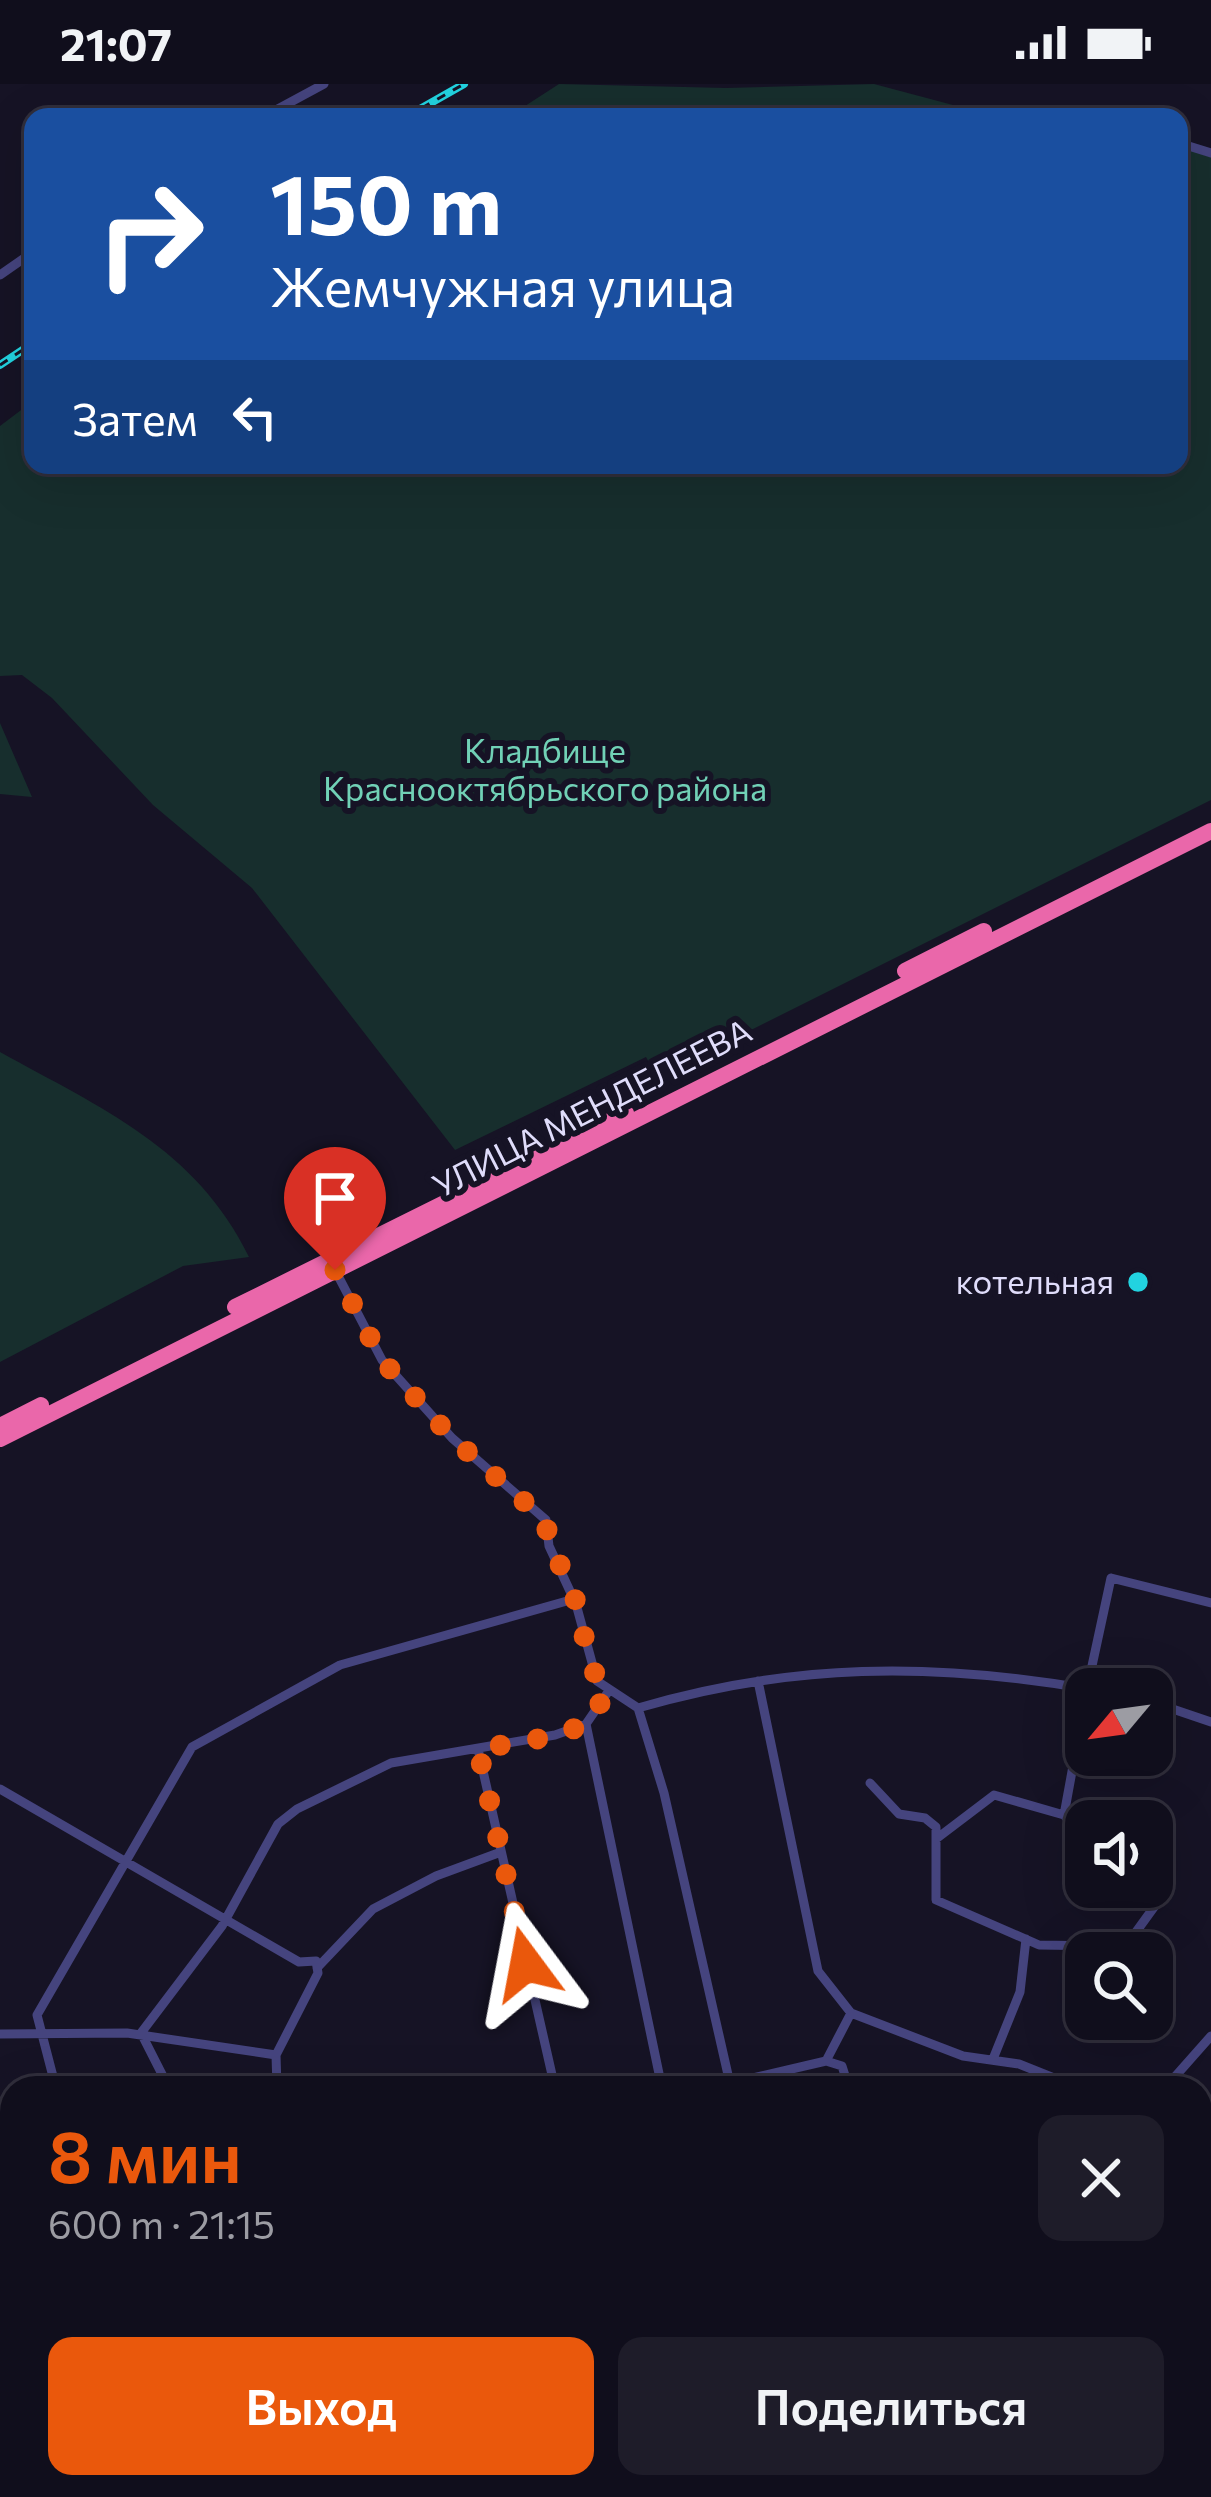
<!DOCTYPE html>
<html lang="ru">
<head>
<meta charset="utf-8">
<style>
	body { margin:0; font-family:Commissioner,sans-serif; background:#1e1c29; color:#f1f3f6; height:100vh; display:flex; flex-direction:column; font-size:45px; white-space:nowrap }
	* { box-sizing:border-box; margin:0 }
	p { font-size:39px; color:#9c9ca3 }
	.icon { flex:none; width:66px; height:66px; fill:none; stroke:currentColor; stroke-width:2; stroke-linecap:round; stroke-linejoin:round }
	.map { position:relative; flex:1; overflow:hidden }
	.drawer { position:absolute; left:0px; top:1992px; width:1212px; height:423px; display:flex; flex-direction:column; background:#100e1c; border-radius:36px 36px 0 0; box-shadow:0 12px 48px #0002,0 0 0 3px #302e3b }
	.drawer>* { flex:none }
	.banner { position:absolute; left:24px; top:24px; width:1164px; height:366px; border-radius:24px; box-shadow:0 12px 48px #0002,0 0 0 3px #302e3b; background:#1a4fa0; color:#fff; overflow:hidden }
	.needle { width:78px; rotate:241deg }
	.fabs { position:absolute; left:1065px; top:1584px; display:grid; gap:24px }
	.fabs a { display:grid; place-items:center; width:108px; height:108px; border-radius:24px; background:#100e1c; box-shadow:0 12px 48px #0002,0 0 0 3px #302e3b; font-size:60px }
	.pin { position:absolute; display:grid; place-items:center; width:102px; height:102px; color:#fff; margin:-123px -51px; border-radius:50% 50% 50% 0; rotate:-45deg; box-shadow:0 0 12px #0007 }
	.pin .icon { rotate:45deg }
	.me { position:absolute; width:132px; margin:-66px; rotate:347deg; stroke-linejoin:round; filter:drop-shadow(0 0 9px #0008) }
	.turn { display:flex; align-items:center; gap:42px; height:252px; padding:0 48px; font-size:54px }
	.turn .icon { width:156px; height:156px; stroke-width:2.5 }
	.turn b { display:block; font-size:84px; line-height:102px }
	.then { display:flex; align-items:center; height:114px; padding:0 48px; background:#0003; gap:24px; font-size:45px }
	.round { display:grid; place-items:center; flex:none; width:126px; height:126px; border-radius:24px; background:#1e1c29 }
	.headline { display:flex; align-items:center; justify-content:space-between; height:204px; padding:0 48px }
	h1 { font-size:72px; font-weight:600; line-height:90px; color:#ea580c }
	.cta { display:flex; gap:24px; margin-top:auto; padding:24px 48px }
	.cta a { flex:1; height:138px; border-radius:24px; background:#ea580c; color:#fff; font-size:48px; font-weight:600; line-height:138px; text-align:center }
	.cta a+a { background:#1e1c29; color:#f1f3f6 }
	.status { display:flex; justify-content:space-between; align-items:center; height:84px; padding:0 60px; background:#100e1c; direction:ltr }
	.status svg { height:33px; fill:currentColor }
	.map>svg:first-child { display:block }
</style>
</head>
<body>
<div class="status"><b>21:07</b><svg viewBox="0 0 49 12"><path d="M0 12V9h3v3zM5 12V6h3v6zM10 12V3h3v9zM15 12V0h3v12zM26 1h20v11H26zM47 4h2v5h-2z"/></svg></div>
<div class="map">
<svg width="1211" height="2413" viewBox="0 0 1211 2413">
	<rect width="100%" height="100%" fill="#161325"/>
	<path fill="#172e2d" d="M559 0 726 4 874 0 998 33H508Z
		M1179 63 1211 73V716L657 993 646 973 455 1066 252 804 153 721 52 614 22 591 0 592V342L33 317V381H1179Z
		M0 639 32 713 0 710Z
		M0 968C101 1024 196 1064 249 1173L183 1182 0 1278Z"/>
	<g fill="none" stroke-linecap="round" stroke-linejoin="round">
		<path stroke="#45447e" stroke-width="9" d="M263 33 324 0
			M1179 59 1211 69
			M0 191 33 168
			M335 1186 382 1276 452 1354 546 1436 549 1462 576 1520 597 1597 638 1624 664 1709 731 2004
			M758 1597 818 1887 851 1929 963 1972 1019 1980 1079 2004
			M1087 1605 1111 1494 1211 1519
			M608 1608 586 1640 662 2004
			M1152 1618 1211 1638
			M638 1624C792 1579 931 1578 1088 1605
			M478 1665 555 2004
			M870 1699 899 1730 925 1734 936 1743V1755
			M0 1705 299 1878 316 1877 318 1889 276 1971 277 2004
			M1064 1731 1086 1611
			M1086 1758 1064 1731 994 1711 936 1755V1816L1039 1861 1106 1862 1136 1848 1162 1812 1150 1803
			M317 1884 373 1825 436 1792 501 1768
			M0 1950 127 1949 276 1971
			M993 1975 1020 1908 1026 1855
			M56 2004 37 1931 192 1663 340 1581 574 1515
			M169 2004 141 1949 222 1842 278 1740 297 1725 391 1679 555 1651 586 1640
			M709 2004 826 1977
			M849 2004 842 1982 826 1977 851 1929
			M1165 2004 1211 1952
			M1200 2102 1211 2112
			M1200 2142 1211 2129
			M5 2257 12 2275
			M1200 2261 1211 2248
			M114 2403 125 2413
			M818 2403 820 2413
			M406 2413V2403
			M974 2413 982 2403
			M1071 2413 1080 2403"/>
		<path stroke="#ea67aa" stroke-width="16" d="M905 887 984 847
			M235 1223 626 1029
			M0 1342 41 1321
			M0 1355 1211 747"/>
		<defs>
			<path id="rail" d="M406 33 464 0
				M0 281 33 259"/>
		</defs>
		<use href="#rail" stroke="#22d3e0" stroke-width="8"/>
		<use href="#rail" stroke="#161325" stroke-width="3" stroke-dasharray="9" stroke-linecap="butt"/>
	</g>
	<g fill="none" stroke-linecap="round" stroke-linejoin="round">
		<path stroke="#ea580c" stroke-width="21" stroke-dasharray="0 37.8" d="M335 1186 382 1276 452 1354 545 1436C550 1467 566 1489 576 1518 586 1548 585 1586 608 1608L586 1640 555 1652 478 1665 526 1880"/>
	</g>
	<circle fill="#22d3e0" stroke="#161325" stroke-width="4.5" cx="1138" cy="1198" r="12"/>
	<g text-anchor="middle" stroke-width="12" stroke-linejoin="round" paint-order="stroke">
		<g font-size="33" fill="#71d1b6" stroke="#161325">
			<text x="545" y="679">Кладбище<tspan x="545" dy="38">Краснооктябрьского района</tspan></text>
		</g>
		<g font-size="33" fill="#dfdcfa" stroke="#161325">
			<text transform="translate(592 1024) rotate(-27)" y="12">УЛИЦА МЕНДЕЛЕЕВА</text>
		</g>
		<g font-size="33" fill="#dfdcfa" stroke="#161325" text-anchor="end">
			<text x="1114" y="1210">котельная</text>
		</g>
	</g>
</svg>
<div class="fabs">
<a><svg class="needle" viewBox="-14 -14 28 28"><path d="M0-13l5 13h-10z" fill="#e53935"/><path d="M0 13l5-13h-10z" fill="#9c9ca3"/></svg></a>
<a><svg class="icon" aria-label="sound" viewBox="0 0 24 24"><path d="M4 9h4l5-4v14l-5-4H4zM17 9q2 3 0 6"/></svg></a>
<a><svg class="icon" aria-label="search" viewBox="0 0 24 24"><circle cx="10" cy="10" r="6"/><path d="M15 15l6 6"/></svg></a>
</div>
<div class="pin" style="left:335px;top:1186px;background:#d93025"><svg class="icon" aria-label="arrive" viewBox="0 0 24 24"><path d="M6 21V4h12l-3 4 3 4H6"/></svg></div>
<svg class="me" style="left:526px;top:1880px" viewBox="-20 -20 40 40"><path d="M0-17L14 15 0 8-14 15z" fill="#ea580c" stroke="#fff" stroke-width="4"/></svg>
<div class="banner">
<div class="turn"><svg class="icon" aria-label="right" viewBox="0 0 24 24"><path d="M7 20v-9h11M14 6l5 5-5 5"/></svg><div><b>150 m</b>Жемчужная улица</div></div>
<div class="then">Затем<svg class="icon" aria-label="left" viewBox="0 0 24 24"><path d="M17 20v-9H6M10 6l-5 5 5 5"/></svg></div>
</div>
<section class="drawer">
<div class="headline"><div><h1>8 мин</h1><p>600 m · 21:15</p></div><a class="round"><svg class="icon" aria-label="close" viewBox="0 0 24 24"><path d="M6 6l12 12M18 6L6 18"/></svg></a></div>
<div class="cta"><a>Выход</a><a>Поделиться</a></div>
</section>
</div>
</body>
</html>
